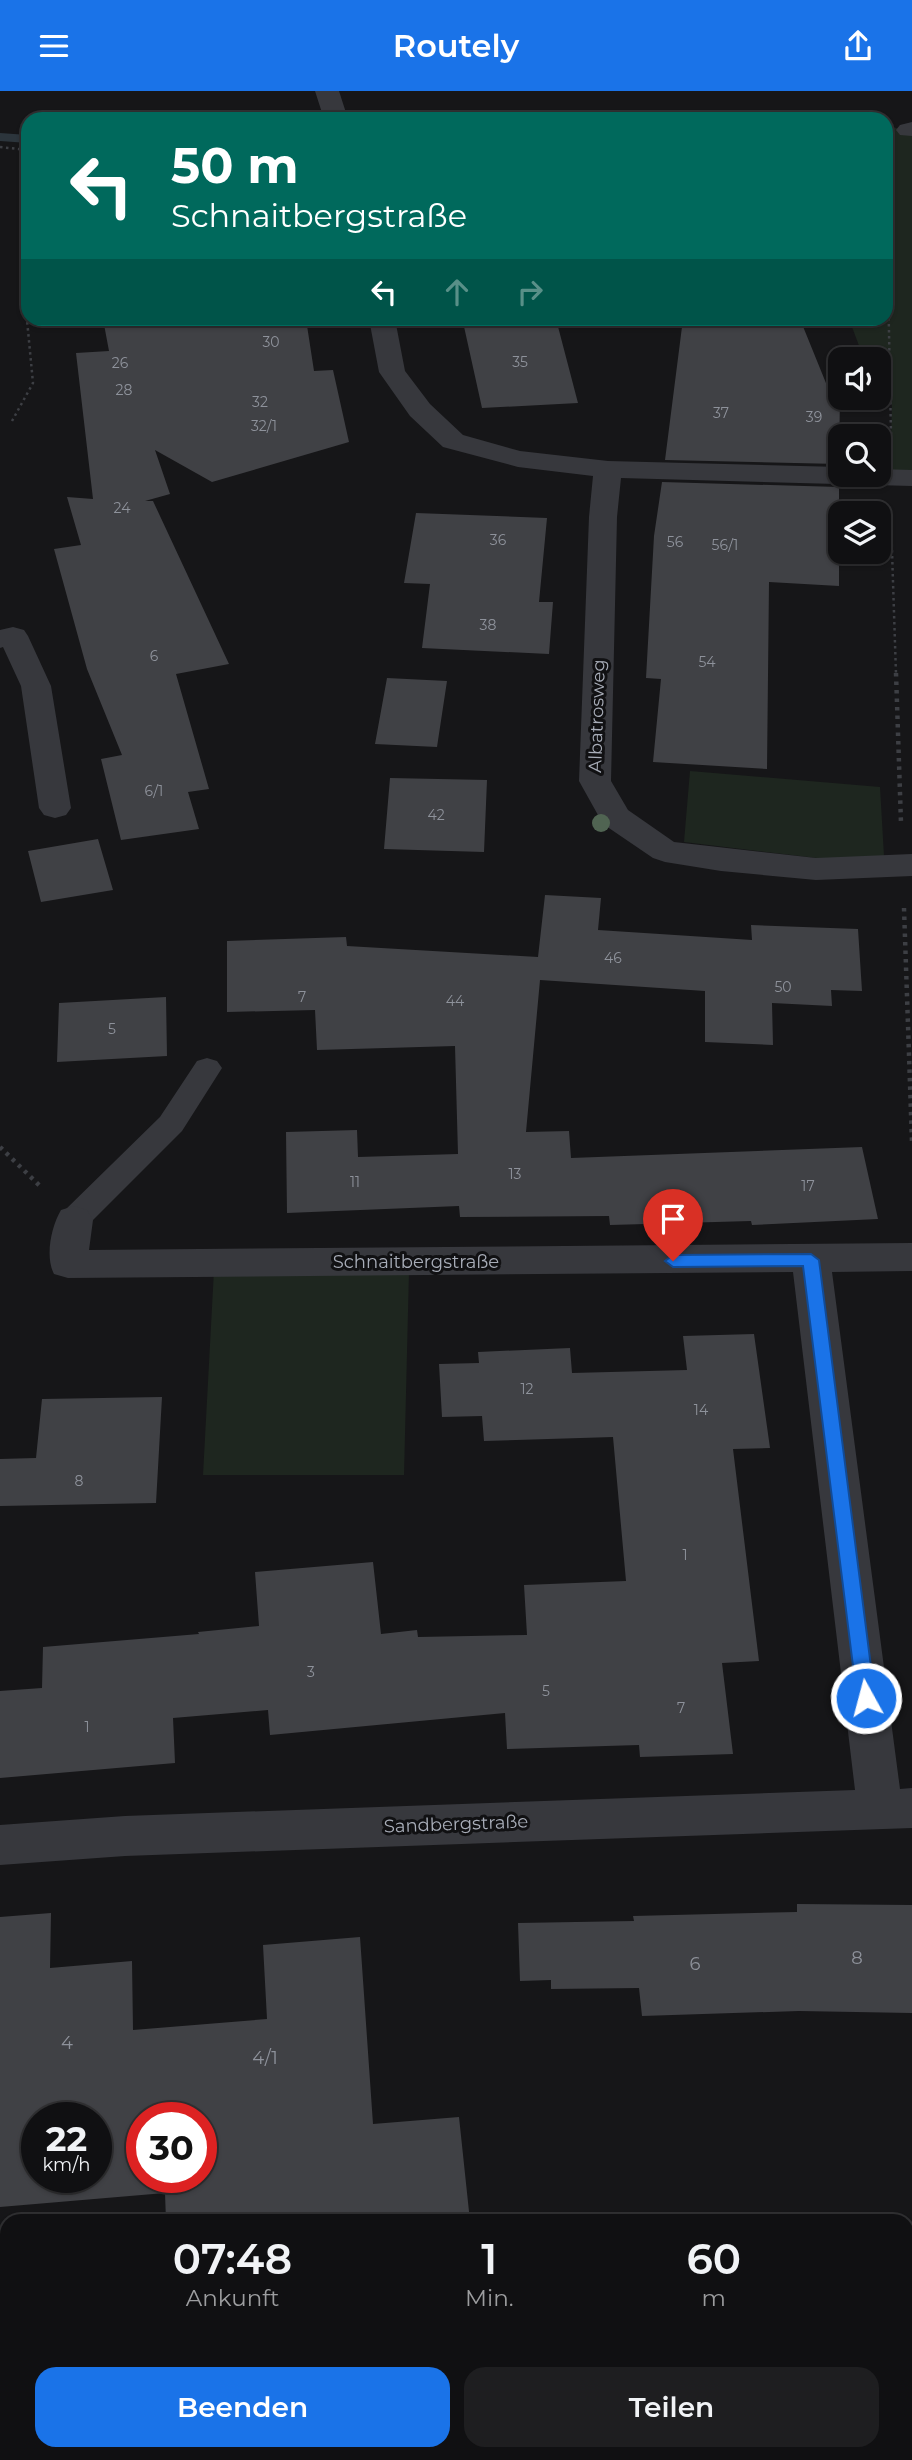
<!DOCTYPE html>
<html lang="de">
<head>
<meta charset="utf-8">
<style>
	body { margin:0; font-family:Montserrat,sans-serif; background:#1e1e20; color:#f1f3f6; height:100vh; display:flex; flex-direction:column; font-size:26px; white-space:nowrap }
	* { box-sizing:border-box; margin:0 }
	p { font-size:23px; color:#9c9d9f }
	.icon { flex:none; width:38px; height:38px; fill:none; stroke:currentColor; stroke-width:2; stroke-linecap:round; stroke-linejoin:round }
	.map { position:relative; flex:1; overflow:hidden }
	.side { position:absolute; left:0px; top:2123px; width:914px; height:247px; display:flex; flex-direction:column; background:#101012; border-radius:21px 21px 0 0; box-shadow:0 2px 5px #0004,0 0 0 2px #303032 }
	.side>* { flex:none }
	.banner { position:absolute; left:21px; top:21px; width:872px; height:214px; border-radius:21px; box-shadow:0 2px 5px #0004,0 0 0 2px #303032; background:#00695c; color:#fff; overflow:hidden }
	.fabs { position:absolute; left:828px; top:256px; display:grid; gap:14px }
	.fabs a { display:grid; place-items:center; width:63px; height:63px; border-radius:14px; background:#101012; box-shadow:0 2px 5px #0004,0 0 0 2px #303032; font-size:35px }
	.speed { position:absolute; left:21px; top:2011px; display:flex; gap:14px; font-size:35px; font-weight:700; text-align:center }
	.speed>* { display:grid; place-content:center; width:91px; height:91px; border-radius:50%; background:#101012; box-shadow:0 2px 5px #0004,0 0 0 2px #303032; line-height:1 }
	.speed small { font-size:18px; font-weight:400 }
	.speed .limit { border:10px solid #d22; background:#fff; color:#111 }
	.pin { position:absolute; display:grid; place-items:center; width:60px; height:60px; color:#fff; margin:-72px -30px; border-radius:50% 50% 50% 0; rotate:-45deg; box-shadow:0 0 7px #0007 }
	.pin .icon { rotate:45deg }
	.me { position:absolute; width:77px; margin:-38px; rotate:353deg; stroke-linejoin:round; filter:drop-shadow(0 0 5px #0008) }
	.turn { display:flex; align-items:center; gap:24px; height:147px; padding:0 35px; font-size:32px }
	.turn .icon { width:91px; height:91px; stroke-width:2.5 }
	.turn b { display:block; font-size:49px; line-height:60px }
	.lanes { display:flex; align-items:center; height:66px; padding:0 35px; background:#0003; justify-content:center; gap:35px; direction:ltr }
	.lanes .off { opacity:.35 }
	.eta { display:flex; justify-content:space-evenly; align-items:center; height:119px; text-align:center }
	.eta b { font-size:42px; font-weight:600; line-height:49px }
	.cta { display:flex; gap:14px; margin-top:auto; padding:14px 35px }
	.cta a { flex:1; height:80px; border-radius:21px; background:#1a73e8; color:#fff; font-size:28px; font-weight:600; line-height:80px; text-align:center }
	.cta a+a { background:#1e1e20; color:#f1f3f6 }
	header { display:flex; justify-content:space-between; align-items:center; height:91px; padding:0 35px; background:#1a73e8; color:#fff; font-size:32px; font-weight:600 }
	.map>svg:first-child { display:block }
</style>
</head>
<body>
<header><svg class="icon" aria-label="menu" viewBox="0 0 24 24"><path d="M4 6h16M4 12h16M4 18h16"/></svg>Routely<svg class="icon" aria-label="share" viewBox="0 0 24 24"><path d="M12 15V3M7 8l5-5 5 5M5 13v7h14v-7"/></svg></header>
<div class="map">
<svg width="912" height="2369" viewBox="0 0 912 2369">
	<rect width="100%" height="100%" fill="#161618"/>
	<path fill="#1e261f" d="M886 35 912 40V387L890 386 892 313 879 303 878 268H864L849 228H886Z
		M690 680 880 696 884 765 825 768 684 751Z
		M214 1179 409 1180 404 1384H203Z
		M907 2193H912V2369H543L542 2363 906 2362Z"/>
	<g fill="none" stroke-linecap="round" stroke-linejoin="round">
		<path fill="#2c353c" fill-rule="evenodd" d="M0 42 28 44V52L0 50Z"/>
	</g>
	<path fill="#404145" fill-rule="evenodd" d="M103 228H306L314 280 333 279 349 351 212 391 155 359 170 403 145 410H153L229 573 176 583 209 698 188 701 199 738 121 749 101 668 122 664 87 578 54 458 81 454 67 406 93 408 76 262 109 260Z
		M525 228H556L578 312 482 317 463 231Z
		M683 228H800L830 302H840L839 373 665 369Z
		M662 391 839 396V495L769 491 767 678 653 671 661 588 646 587 654 445Z
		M416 422 547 427 539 511H553L549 563 422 557 430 493 404 492Z
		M387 587 447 590 437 656 375 653Z
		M390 687 487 689 484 761 384 758Z
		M98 748 113 799 41 811 28 760Z
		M545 804 601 807 598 839 752 849 751 834 858 838 862 900 831 899 832 915 772 912 773 954 705 951V900L540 889 526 1041 569 1040 571 1067 862 1056 878 1128 752 1134 751 1130 610 1134 609 1125 460 1126 459 1115 287 1122 286 1041 357 1039 358 1066 458 1063 455 955 317 959 315 919 227 921V850L346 846 347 855 538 866Z
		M166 906 167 965 57 971 59 912Z
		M754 1243 770 1357 733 1358 759 1570 722 1572 733 1663 640 1666 639 1654 507 1658 505 1622 270 1644 268 1619 173 1627 175 1672 0 1687V1600L42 1597 43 1556 199 1543 198 1541 259 1535 255 1481 373 1471 381 1543 417 1539 418 1546 527 1544 524 1494 626 1490 613 1346 484 1350 482 1325 442 1326 439 1273 479 1272 478 1261 570 1257 572 1282 687 1279 683 1245Z
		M162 1306 156 1412 0 1415V1368L36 1367 42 1308Z
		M797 1813 912 1814V1922L799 1920 642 1925 639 1897 551 1898V1889L520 1890 518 1832 634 1830 633 1825 797 1821Z
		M51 1822 50 1877 132 1870 133 1939 267 1928 263 1854 360 1846 373 2033 459 2026 470 2130H166L165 2102 0 2116V1826ZM37 2026H96V2086H37ZM142 2026H201V2086H142Z"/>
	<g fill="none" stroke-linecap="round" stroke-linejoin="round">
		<path stroke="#3d3f44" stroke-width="2.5" stroke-dasharray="2.5 3.5" stroke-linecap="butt" d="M724 28 821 22 850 28
			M0 56 28 59
			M886 89 891 343
			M12 330 33 292 25 208 28 207
			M891 429 896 583"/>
		<path stroke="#3d3f44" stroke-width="4.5" stroke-dasharray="3.5 5" stroke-linecap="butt" d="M896 582 901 732
			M904 817 912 1051
			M0 1056 42 1097"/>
		<path fill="#37383d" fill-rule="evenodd" d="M207 967 217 970 222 977 182 1040 85 1137 74 1140 63 1137 59 1129 63 1121 160 1026 197 970Z"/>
		<path fill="#37383d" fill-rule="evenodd" d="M315 0H339L348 28H324Z
			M912 31V45L900 44 896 39 900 34Z
			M369 228H395L405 280 430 313 463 344 520 360 608 370 840 376V383H878V378L912 379V395L621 387 617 426 611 690 628 719 674 751 816 767 912 763V785L816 789 721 780 665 771 653 767 603 733 579 690 589 426 593 385 518 376 443 356 410 325 379 281Z
			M13 536 24 539 28 545 51 595 71 717 66 724 55 727 44 724 39 717 21 595 3 556 0 557V539Z
			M74 1115 87 1119 93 1129 89 1159 912 1152V1180L832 1181 900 1698 912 1697V1737L125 1765 0 1774V1734L125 1725 855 1699 793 1181 68 1187 54 1183C45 1166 51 1136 61 1119Z"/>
	</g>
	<circle fill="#506452" cx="601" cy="732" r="9"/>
	<path fill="#1a73e8" stroke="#114b97" stroke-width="2" d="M811 1163 819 1169 875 1607 872 1612 866 1615 860 1612 857 1607 803 1175 673 1176 665 1170 673 1164Z"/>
	<g text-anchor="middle" stroke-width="6" stroke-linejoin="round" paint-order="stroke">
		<g font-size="14" fill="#8e929b">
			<text x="271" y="256">30</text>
			<text x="520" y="276">35</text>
			<text x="120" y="277">26</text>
			<text x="124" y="304">28</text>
			<text x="260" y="316">32</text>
			<text x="721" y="327">37</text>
			<text x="814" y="331">39</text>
			<text x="264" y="340">32/1</text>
			<text x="122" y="422">24</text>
			<text x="498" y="454">36</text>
			<text x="675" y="456">56</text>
			<text x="725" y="459">56/1</text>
			<text x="488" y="539">38</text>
			<text x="154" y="570">6</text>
			<text x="707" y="576">54</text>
			<text x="154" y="705">6/1</text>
			<text x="436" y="729">42</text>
			<text x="613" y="872">46</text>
			<text x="783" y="901">50</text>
			<text x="302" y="911">7</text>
			<text x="455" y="915">44</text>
			<text x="112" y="943">5</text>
			<text x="515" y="1088">13</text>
			<text x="355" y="1096">11</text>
			<text x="808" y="1100">17</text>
			<text x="527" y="1303">12</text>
			<text x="701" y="1324">14</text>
			<text x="79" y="1395">8</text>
			<text x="685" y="1469">1</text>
			<text x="311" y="1586">3</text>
			<text x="546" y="1605">5</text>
			<text x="681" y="1622">7</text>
			<text x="87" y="1641">1</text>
		</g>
		<g font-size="18" fill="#a8adb8" stroke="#111113">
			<text transform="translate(597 625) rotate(-88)" y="6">Albatrosweg</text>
			<text x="416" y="1177">Schnaitbergstraße</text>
			<text transform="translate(456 1733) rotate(-2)" y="6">Sandbergstraße</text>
		</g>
		<g font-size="18" fill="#8e929b">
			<text x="857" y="1873">8</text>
			<text x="695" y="1879">6</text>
			<text x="67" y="1958">4</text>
			<text x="265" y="1973">4/1</text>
		</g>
	</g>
</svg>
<div class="fabs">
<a><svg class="icon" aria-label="sound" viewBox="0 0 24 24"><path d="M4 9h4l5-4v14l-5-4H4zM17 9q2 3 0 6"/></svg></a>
<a><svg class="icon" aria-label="search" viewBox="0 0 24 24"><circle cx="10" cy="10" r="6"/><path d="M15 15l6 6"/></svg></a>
<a><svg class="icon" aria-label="layers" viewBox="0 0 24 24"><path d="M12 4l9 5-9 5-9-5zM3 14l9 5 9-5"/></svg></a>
</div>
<div class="speed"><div>22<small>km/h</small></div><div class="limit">30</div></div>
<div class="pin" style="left:673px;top:1170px;background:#d93025"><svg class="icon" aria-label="arrive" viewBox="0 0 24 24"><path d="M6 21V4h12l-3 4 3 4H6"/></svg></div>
<svg class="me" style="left:866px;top:1607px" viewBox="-20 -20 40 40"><circle r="17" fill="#1a73e8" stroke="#fff" stroke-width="3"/><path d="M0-11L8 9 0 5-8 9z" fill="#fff"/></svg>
<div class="banner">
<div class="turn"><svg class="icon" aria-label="left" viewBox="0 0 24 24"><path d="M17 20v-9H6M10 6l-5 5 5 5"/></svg><div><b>50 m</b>Schnaitbergstraße</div></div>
<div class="lanes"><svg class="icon" aria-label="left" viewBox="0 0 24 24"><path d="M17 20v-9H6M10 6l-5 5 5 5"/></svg><svg class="icon off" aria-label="ahead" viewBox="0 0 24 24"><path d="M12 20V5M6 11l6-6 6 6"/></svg><svg class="icon off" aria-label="right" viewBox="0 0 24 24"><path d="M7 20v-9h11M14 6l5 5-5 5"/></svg></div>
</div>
<section class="side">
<div class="eta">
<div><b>07:48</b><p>Ankunft</p></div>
<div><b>1</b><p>Min.</p></div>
<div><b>60</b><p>m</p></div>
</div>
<div class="cta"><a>Beenden</a><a>Teilen</a></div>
</section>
</div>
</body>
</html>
